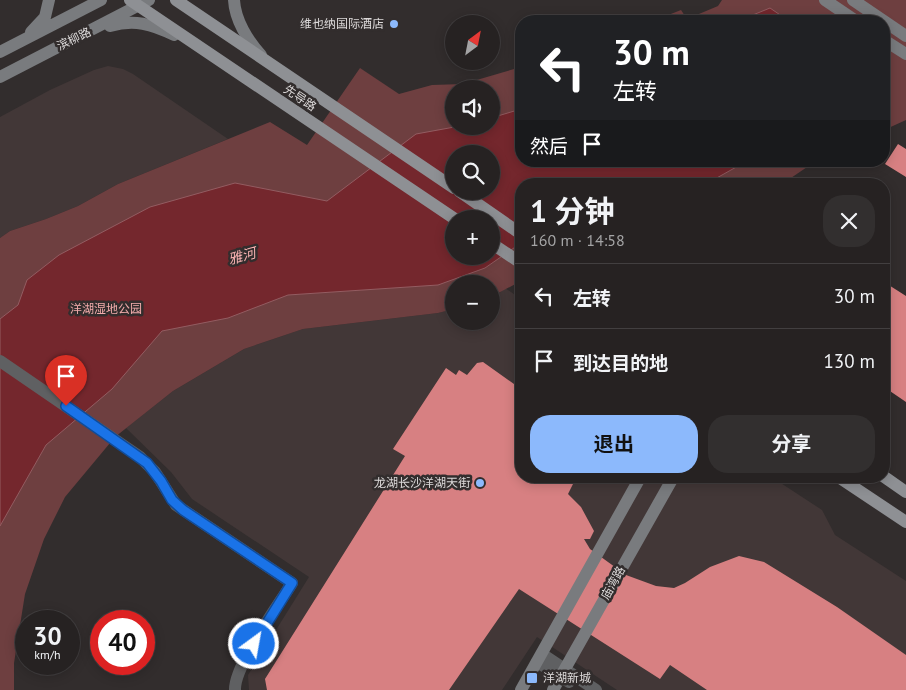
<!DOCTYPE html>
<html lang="zh">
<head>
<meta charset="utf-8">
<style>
	body { margin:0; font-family:"PT Sans","Noto Sans SC",sans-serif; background:#322f2f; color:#f1f3f6; height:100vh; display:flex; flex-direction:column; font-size:19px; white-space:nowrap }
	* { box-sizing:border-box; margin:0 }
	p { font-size:16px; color:#a4a4a5 }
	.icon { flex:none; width:28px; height:28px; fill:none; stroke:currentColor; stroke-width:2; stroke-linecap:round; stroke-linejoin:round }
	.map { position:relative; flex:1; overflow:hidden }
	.sheet { position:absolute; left:515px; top:178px; width:375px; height:305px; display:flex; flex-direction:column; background:#262222; border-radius:20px; box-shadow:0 2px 12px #0003,0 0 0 1px #423f40 }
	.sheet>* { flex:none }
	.top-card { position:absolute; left:515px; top:15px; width:375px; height:152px; border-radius:20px; box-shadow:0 2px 12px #0003,0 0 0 1px #423f40; background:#202124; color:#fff; overflow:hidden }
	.needle { width:32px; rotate:32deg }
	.fabs { position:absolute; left:445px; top:15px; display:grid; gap:10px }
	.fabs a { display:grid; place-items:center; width:55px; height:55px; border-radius:50%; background:#262222; box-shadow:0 2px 12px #0003,0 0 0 1px #423f40; font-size:25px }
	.speed { position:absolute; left:15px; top:610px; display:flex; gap:10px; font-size:25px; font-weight:700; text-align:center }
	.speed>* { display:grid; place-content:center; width:65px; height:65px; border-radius:50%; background:#262222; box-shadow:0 2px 12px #0003,0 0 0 1px #423f40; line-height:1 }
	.speed small { font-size:12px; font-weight:400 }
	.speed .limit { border:8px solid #d22; background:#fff; color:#111 }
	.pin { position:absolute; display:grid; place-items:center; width:42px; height:42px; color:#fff; margin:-51px -21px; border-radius:50% 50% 50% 0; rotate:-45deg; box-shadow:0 0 5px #0007 }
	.pin .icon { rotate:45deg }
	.me { position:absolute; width:55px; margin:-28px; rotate:32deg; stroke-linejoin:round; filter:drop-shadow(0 0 4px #0008) }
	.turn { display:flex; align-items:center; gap:18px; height:105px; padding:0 15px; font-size:22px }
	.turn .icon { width:65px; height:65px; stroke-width:2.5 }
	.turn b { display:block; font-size:35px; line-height:42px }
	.then { display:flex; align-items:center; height:48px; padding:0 15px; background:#0003; gap:10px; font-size:19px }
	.round { display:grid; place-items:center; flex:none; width:52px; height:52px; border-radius:20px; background:#322f2f }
	.head { display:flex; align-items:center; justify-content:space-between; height:85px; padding:0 15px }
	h1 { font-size:30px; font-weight:700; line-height:38px }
	.primary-button { display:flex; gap:10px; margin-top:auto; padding:10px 15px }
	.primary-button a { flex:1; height:58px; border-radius:20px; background:#8cb9fc; color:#111; font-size:20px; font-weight:700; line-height:58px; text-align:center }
	.primary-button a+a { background:#322f2f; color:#f1f3f6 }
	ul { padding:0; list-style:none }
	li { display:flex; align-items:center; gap:15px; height:65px; padding:0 15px; border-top:1px solid #423f40 }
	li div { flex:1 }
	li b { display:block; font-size:19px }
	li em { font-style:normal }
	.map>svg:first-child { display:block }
</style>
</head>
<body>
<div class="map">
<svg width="906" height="690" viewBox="0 0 906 690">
	<rect width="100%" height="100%" fill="#322d2d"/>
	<path fill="#423737" d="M108 66 123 69 133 74 228 139 118 184 78 206 46 219 10 231 0 238V117L50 90 94 70Z
		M505 288 521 299V476H770L822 510 835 535 906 581V690H617L537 637 502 690H249L248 675 309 577 192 499 171 472 126 428 173 391 244 349 303 329 438 313 454 309V321H491V297L496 296Z"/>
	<path fill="#6e3f40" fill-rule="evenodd" d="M722 0H906V120L884 130V21H653L681 10 687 19 718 6Z
		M521 67V161H816L782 184H521V281L491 297V284H454V309L438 313 303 329 244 349 173 391 115 437 65 497 44 539 25 594 14 663V690H0V238L10 231 46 219 78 206 118 184 270 122 307 145 360 68 399 94 432 85 463 84ZM454 89H491V126H454ZM454 154H491V191H454ZM454 219H491V256H454Z"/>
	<path fill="#74272d" stroke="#935c61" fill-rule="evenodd" d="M770 8 789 21H737H738Z
		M521 109V161H747L706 184H521V243L485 268 438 285 288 295 228 318 162 331 112 389 46 445 0 526V319L18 305 27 280 59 255 150 207 235 183 327 201 416 134 460 126H491V118ZM454 154H491V191H454ZM454 219H491V256H454Z"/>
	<path fill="#d78082" d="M898 144 906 149V177L885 164Z
		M884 282 906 296V402L884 387Z
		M483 362 521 389V476H577L568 494 581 507 594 531 590 539H584L590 549 626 575 656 586 674 588 685 583 710 567 739 556 764 562 837 607 906 655V690H707L670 665 660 679 519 589 449 690H267L265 679 405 456 393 449 446 368 456 375 459 370 467 375 477 363Z"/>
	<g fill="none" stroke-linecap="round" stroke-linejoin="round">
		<path stroke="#5f6062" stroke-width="12" d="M0 361 140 457 155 472 176 505 292 583C278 606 234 666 235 690
			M542 654 596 690
			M537 662 569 682"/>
		<path stroke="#797b7e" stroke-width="12" d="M234 0C235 20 248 41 261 55
			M825 0 856 21
			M853 0 906 36
			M110 26C134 19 152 24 174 35
			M31 32 45 17 49 0
			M884 40 906 54
			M0 52 101 0
			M0 77 149 0
			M521 690 641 476
			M553 690 674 476"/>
		<path stroke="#8e9094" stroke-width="12" d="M130 0 455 219
			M176 0 454 188
			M459 191 521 234
			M491 243 521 263
			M837 476 906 522
			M883 476 906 492"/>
	</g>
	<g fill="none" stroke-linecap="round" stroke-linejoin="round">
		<defs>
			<path id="route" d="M66 406 147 463 161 481 172 500 183 510 292 583 254 644"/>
		</defs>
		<use href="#route" stroke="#114b97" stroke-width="12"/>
		<use href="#route" stroke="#1a73e8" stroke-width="9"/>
	</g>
	<g fill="#8cb9fc" stroke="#322d2d" stroke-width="2">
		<circle cx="394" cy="24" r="5"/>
		<circle cx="480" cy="483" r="5"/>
		<rect x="526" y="672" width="12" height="12" rx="2.5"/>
	</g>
	<g text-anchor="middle" stroke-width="5" stroke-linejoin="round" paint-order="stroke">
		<g font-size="12" fill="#dcd9d9" stroke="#322d2d" text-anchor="end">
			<text x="384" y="28">维也纳国际酒店</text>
			<text x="470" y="487">龙湖长沙洋湖天街</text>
			<text x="543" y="682" text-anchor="start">洋湖新城</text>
		</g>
		<g font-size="12" fill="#dcd9d9" stroke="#322d2d">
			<text transform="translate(74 39) rotate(-26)" y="4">滨柳路</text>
			<text transform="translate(300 98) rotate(34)" y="4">先导路</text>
			<text transform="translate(613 583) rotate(-61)" y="4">庙湾路</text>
		</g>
		<g font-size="12" fill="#f1abab" stroke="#322d2d">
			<text x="106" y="313">洋湖湿地公园</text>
		</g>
		<g font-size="14" font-style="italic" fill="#f8b1b1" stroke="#322d2d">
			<text transform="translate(242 256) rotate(-15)" y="5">雅河</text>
		</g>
	</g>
</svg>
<div class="fabs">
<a><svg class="needle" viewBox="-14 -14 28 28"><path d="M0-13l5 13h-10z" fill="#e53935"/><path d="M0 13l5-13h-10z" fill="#a4a4a5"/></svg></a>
<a><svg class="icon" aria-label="sound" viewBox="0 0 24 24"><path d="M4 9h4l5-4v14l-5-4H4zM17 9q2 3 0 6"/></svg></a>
<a><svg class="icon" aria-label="search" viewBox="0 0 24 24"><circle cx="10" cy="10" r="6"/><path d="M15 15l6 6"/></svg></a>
<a>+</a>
<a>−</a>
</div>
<div class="speed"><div>30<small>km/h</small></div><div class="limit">40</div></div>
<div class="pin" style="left:66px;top:406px;background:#d93025"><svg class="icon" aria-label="arrive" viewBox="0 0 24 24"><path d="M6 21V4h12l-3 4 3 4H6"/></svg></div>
<svg class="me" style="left:254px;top:644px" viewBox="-20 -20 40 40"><circle r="17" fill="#1a73e8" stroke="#fff" stroke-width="3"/><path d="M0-11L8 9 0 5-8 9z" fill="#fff"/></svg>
<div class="top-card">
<div class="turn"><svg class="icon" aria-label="left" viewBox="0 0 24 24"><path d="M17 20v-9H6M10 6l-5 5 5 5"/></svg><div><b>30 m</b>左转</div></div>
<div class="then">然后<svg class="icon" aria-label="arrive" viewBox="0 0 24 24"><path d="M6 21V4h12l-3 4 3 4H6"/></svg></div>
</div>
<section class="sheet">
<div class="head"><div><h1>1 分钟</h1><p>160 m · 14:58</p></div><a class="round"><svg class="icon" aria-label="close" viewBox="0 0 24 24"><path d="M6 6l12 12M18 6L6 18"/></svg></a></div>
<ul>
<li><svg class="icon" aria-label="left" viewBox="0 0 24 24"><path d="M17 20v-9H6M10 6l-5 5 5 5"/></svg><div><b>左转</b></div><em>30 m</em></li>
<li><svg class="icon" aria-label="arrive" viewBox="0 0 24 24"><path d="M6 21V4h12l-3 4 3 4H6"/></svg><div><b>到达目的地</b></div><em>130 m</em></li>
</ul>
<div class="primary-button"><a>退出</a><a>分享</a></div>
</section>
</div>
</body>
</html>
